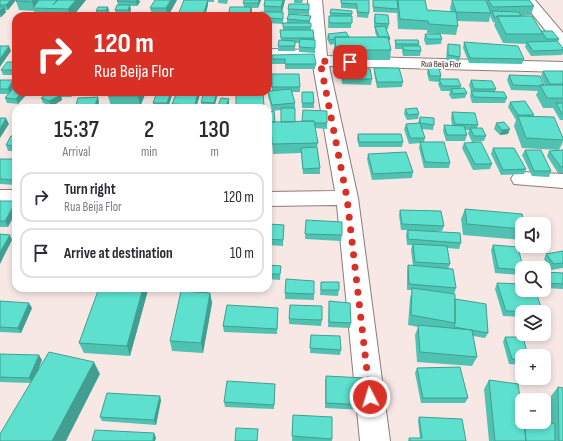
<!DOCTYPE html>
<html lang="en">
<head>
<meta charset="utf-8">
<style>
	body { margin:0; font-family:"Sofia Sans Condensed",sans-serif; background:#f7f7f7; color:#2b2b33; height:100vh; display:flex; flex-direction:column; font-size:15px; white-space:nowrap }
	* { box-sizing:border-box; margin:0 }
	p { font-size:13px; color:#7c7c81 }
	.icon { flex:none; width:22px; height:22px; fill:none; stroke:currentColor; stroke-width:2; stroke-linecap:round; stroke-linejoin:round }
	.map { position:relative; flex:1; overflow:hidden }
	.panel { position:absolute; left:12px; top:104px; width:260px; height:188px; display:flex; flex-direction:column; background:#fff; border-radius:12px; box-shadow:0 2px 6px #0003 }
	.panel>* { flex:none }
	.top-card { position:absolute; left:12px; top:12px; width:260px; height:84px; border-radius:12px; box-shadow:0 2px 6px #0003; background:#d93025; color:#fff; overflow:hidden }
	.controls { position:absolute; left:515px; top:217px; display:grid; gap:8px }
	.controls a { display:grid; place-items:center; width:36px; height:36px; border-radius:8px; background:#fff; box-shadow:0 2px 6px #0003; font-size:20px }
	.pin { position:absolute; display:grid; place-items:center; width:34px; height:34px; color:#fff; margin:-17px; border-radius:8px; box-shadow:0 2px 6px #0006 }
	.me { position:absolute; width:44px; margin:-22px; rotate:355deg; stroke-linejoin:round; filter:drop-shadow(0 0 3px #0008) }
	.turn { display:flex; align-items:center; gap:14px; height:84px; padding:0 16px; font-size:18px }
	.turn .icon { width:52px; height:52px; stroke-width:2.5 }
	.turn b { display:block; font-size:28px; line-height:34px }
	.eta { display:flex; justify-content:space-evenly; align-items:center; height:68px; text-align:center }
	.eta b { font-size:24px; font-weight:600; line-height:28px }
	ul { padding:0; list-style:none }
	li { display:flex; align-items:center; gap:12px; height:50px; margin:0 8px 6px; padding:0 8px; border:2px solid #e1e1e2; border-radius:12px }
	li div { flex:1 }
	li b { display:block; font-size:15px }
	li em { font-style:normal }
	.map>svg:first-child { display:block }
</style>
</head>
<body>
<div class="map">
<svg width="563" height="441" viewBox="0 0 563 441">
	<rect width="100%" height="100%" fill="#f7e8e6"/>
	<g fill="none" stroke-linecap="round" stroke-linejoin="round">
		<defs>
			<path id="street" d="M308 0H322L327 56 563 62V72L329 66 358 198 390 441H360L337 205 268 206V192L335 191 312 60 268 59V49L311 50Z
				M521 0H535L563 33V48L558 46Z
				M521 172 563 174V188L514 184 511 179 514 174Z
				M0 190H16V204H0Z"/>
		</defs>
		<use href="#street" stroke="#8a7d7b" stroke-width="2"/>
		<use href="#street" fill="#fff" fill-rule="evenodd"/>
	</g>
	<path fill="#50c2b1" d="M16 0 8 10H5L6 12 1 17H0V1Z
		M17 0H86L73 16H36L34 11 19 10 16 1Z
		M118 0H139L140 2 137 6H130L131 10 129 15H116L115 10 118 5 117 1Z
		M155 0H177L168 16H171H152L150 8Z
		M184 0H214V2H208V5L205 16H178V15Z
		M218 0H228L227 4 218 3Z
		M261 0 258 8H252V12L251 16H228L244 7 243 3Z
		M265 0H285L282 12H283V24L268 23V16L264 12V6Z
		M294 0H303L302 3H294Z
		M341 0H369V13L368 18 357 17V9L341 8Z
		M373 0H425L427 10 451 12 450 8 452 0H486V1L487 0H529L534 6 531 15 520 16 541 31 559 39 558 42 563 48V53L562 55 531 56 525 47 526 44 503 43 494 25 495 23 493 22 490 16 489 22 458 21V26L456 35 440 34 442 39 441 44 426 45 424 40 425 34H438L427 33V30L398 29 397 13 373 12Z
		M309 4V15L296 14 310 21 309 23H311V30L315 40V53L299 52V43H295V51H278V46L281 40 280 30H283V23H287V19L289 14H288V9Z
		M108 7 109 12 108 15H97L96 11Z
		M352 11 351 28H328L329 16H330V13Z
		M375 15 389 24 388 29H386L390 39 389 42 391 50 390 60H335L334 44 330 45 327 39 328 34 349 37H377L375 32V28H374V19Z
		M16 29V39H14L12 34Z
		M395 40 419 44V46L421 51 420 56H403L402 51V49H395Z
		M464 42 524 59 522 64 469 63 463 48Z
		M448 44 460 57 459 62 446 60 447 49Z
		M272 55 316 64 315 69H285V64H272Z
		M16 62V75H3L1 70Z
		M341 68 372 79 371 85 342 84 341 74Z
		M374 68 403 82 402 87 377 88 374 73Z
		M428 68 441 76V79L461 86 460 89 467 93 465 98 452 99 449 95 450 91H441L438 84 439 82 429 81 427 73Z
		M543 71H563V120H560L553 108H543L536 95 538 91 511 90 507 80 509 75 545 85 541 76Z
		M272 74 300 87V92H292L295 103V122L327 123V129L315 128 318 143 317 147 320 168V174H303L301 153 273 154 271 128H268V112L275 122H281V110L272 111 268 96V91L272 90Z
		M0 80H13L15 86 14 88 16 92H28V93L18 104 7 103 5 98 8 94H0Z
		M471 80 496 89 495 91 507 98 505 103H472L470 96 471 91 469 85Z
		M46 92H74L71 97H61L62 100 54 105 55 108H24L46 104 43 103 41 98 47 94Z
		M110 92H146L140 107 111 106 108 96Z
		M157 92H172V95L168 108H154L153 103Z
		M177 92H199L200 94 196 108H173L172 104Z
		M236 92H263L264 108H236Z
		M302 92 314 103V108H302Z
		M218 93 214 108 201 107V102Z
		M510 102 534 115 533 116 563 138V142L559 150 522 148 514 126 516 120 508 107Z
		M405 109 419 114 418 119 407 120 404 114Z
		M452 112 478 125 477 128 486 136 484 141 472 142 468 133 469 130H465L467 135 465 141H446L443 131 444 125 452 126 451 118Z
		M420 117 434 125 433 130 422 129 425 138 424 142 450 163 449 168H424L419 148 420 143 409 144 404 129 406 124 418 123Z
		M496 123 508 134 500 135 494 129Z
		M358 134 403 142 402 147H359L357 139Z
		M16 136V156L15 153 16 151H8L6 145Z
		M464 143 492 164 490 169 473 170 462 148Z
		M493 148 526 169 524 174 501 175 491 154Z
		M525 150 551 171 549 177 532 176 522 155Z
		M563 150V173H558L547 156 549 151Z
		M368 154 413 172 412 178 372 180 367 159Z
		M0 159H16V185L0 184Z
		M0 201 8 227H0Z
		M465 209 522 224V240L463 235 461 219Z
		M400 210 444 226 442 231H424L461 243 459 249 447 248 450 264 448 269 456 288 454 294 455 299 488 333 485 338 473 336 477 357 472 366 417 362 415 335 418 327 408 325 410 298 412 290H407V271L408 265 413 266 411 250 412 245H407L406 235 407 230H401L399 215Z
		M306 220 342 235 341 241 305 239Z
		M268 224 284 225 283 246 268 245Z
		M493 245 522 268V273L521 275 495 273 491 250Z
		M563 251V268L551 270 544 259 546 254Z
		M268 265 281 266 280 280 268 279Z
		M544 272 563 273V289L544 288Z
		M314 281V300L285 299V293Z
		M321 282 339 290 338 296 320 295Z
		M497 283 543 312H522V317L503 316 495 289Z
		M148 290 130 356 84 353 79 343Z
		M210 293 212 303 203 353 172 351 170 341Z
		M0 301 32 308 21 333 0 332Z
		M329 301 351 323 350 328 328 327Z
		M278 313 277 334 224 332 223 326Z
		M289 319 322 320 321 326 289 324Z
		M311 335 341 350 340 355 310 353Z
		M505 337 522 356V365L509 364 503 342Z
		M0 354 42 360 37 372 100 374 30 383 0 382Z
		M417 368 468 398 465 403H421L415 373Z
		M326 376 365 405 364 410 325 408V381Z
		M489 380 522 422 551 423V396L558 387 563 441H489L484 389Z
		M275 389 274 409 225 407 224 402Z
		M161 400 156 425 102 421 100 417Z
		M293 415 332 439V441H292Z
		M419 417 466 441H408L409 438H420L418 421Z"/>
	<path fill="#419e90" d="M11 0H16L8 10 6 5Z
		M33 0H45L34 8 32 2Z
		M76 0H86L73 16H70L68 9Z
		M137 0H139L140 2 137 6 136 2Z
		M171 0H177L168 16H167L166 8Z
		M208 0V5L205 16H203Z
		M259 0H261L258 8V3Z
		M283 0H285L281 16V7Z
		M130 5 131 10 129 15 128 10Z
		M4 7 6 12 1 17 0 13V11Z
		M108 7 109 12 108 15 106 10Z
		M251 7 252 12 251 16H250Z
		M311 16 310 21 308 26 309 21Z
		M9 46 11 51 0 67V59Z
		M13 80 15 86 10 94 8 89Z
		M22 92H28V93L18 104 16 99Z
		M69 92H74L71 97Z
		M140 92H146L140 107 138 96Z
		M171 92H172V95L168 108 167 103Z
		M198 92H199L200 94 196 108H195V105Z
		M217 92H218V93L214 108V103Z
		M61 95 62 100 54 105 55 108H52L49 101Z
		M98 97 99 102 98 108H94Z
		M229 99V104L228 108H225Z
		M6 118 9 124 0 138V129Z
		M510 129 508 134 500 135 502 130Z
		M16 202V212L8 227 5 221Z
		M10 235 12 240 0 264V252Z
		M143 288H148V290L130 356 127 346Z
		M210 293 212 303 203 353 201 343Z
		M29 303 32 308 21 333 18 328Z
		M39 355 42 360 33 383 29 378Z
		M94 362 100 374 66 441H52Z
		M160 396 161 400 156 425 154 420Z
		M154 433 156 438 155 441H153Z"/>
	<path fill="#5de1ce" stroke="#419e90" d="M0 0H11L6 5H0Z
		M17 0H33L32 2 16 1Z
		M39 0H57L53 5 58 0H76L68 9 33 8Z
		M118 0H137L136 2 117 1Z
		M155 0H171L166 8H150Z
		M184 0H208L203 15H178Z
		M244 0H259L258 3H243Z
		M265 0H283L281 7 264 6Z
		M341 0H369V13L357 12V4L341 3Z
		M373 0H397L398 9 373 7Z
		M398 0H425L427 10 456 12 458 26 429 24 428 21 400 19Z
		M452 0H486L491 13 456 12Z
		M488 0H529L534 6 493 7Z
		M289 4H309V10L288 9Z
		M117 5H130L128 10H115Z
		M0 7H4L0 11Z
		M98 7H108L106 10 96 11Z
		M230 7H251L250 16H228Z
		M331 9 352 11V14L330 13Z
		M492 11 519 12 521 16H497L496 18H495Z
		M261 12H283V19L268 18V16H260Z
		M289 14 311 16 309 21 287 19Z
		M375 14 388 15 389 24 375 23Z
		M47 15 67 16H46Z
		M329 16H352V23H329Z
		M497 16H532L543 34H506Z
		M283 23H311V27H283Z
		M385 26 390 39H388V37H379L375 27Z
		M16 29V34H12Z
		M280 30H313L314 38H281Z
		M541 31H552L559 39H547Z
		M346 32 349 37H335L334 39 330 40 328 34Z
		M425 34H440L442 39H427Z
		M335 37H388L391 50H336Z
		M300 39 315 40V48L299 47Z
		M279 40 295 41V46H278Z
		M395 40H418L419 44H396Z
		M557 41 563 48V50L533 51 527 42Z
		M464 42 518 46 524 59 470 58Z
		M448 44 460 45V57L448 55Z
		M0 46H9L0 59Z
		M402 46H420L421 51 404 50Z
		M314 54 316 64H285V59H272V55Z
		M7 62H16V70H1Z
		M341 68 370 69 372 79H342Z
		M374 68H399L403 82H377Z
		M428 68H439L441 76H430Z
		M543 71H563V84H550Z
		M272 74H299L300 87H272Z
		M509 75 540 76 544 85H540V86L513 85Z
		M439 79H458L461 86H442Z
		M0 80H13L8 89H0Z
		M471 80 492 81 496 89H474Z
		M540 85H563V98H547Z
		M15 86H16V92H22L16 99 5 98Z
		M464 88 467 93 453 94 451 89Z
		M291 89 295 103 272 105 268 91Z
		M471 91 504 92 507 98 474 97Z
		M51 92H55L61 95 49 101 41 98Z
		M110 92H140L138 96H108Z
		M157 92H171L167 103H153Z
		M177 92H198L195 105 172 104Z
		M204 92H217L214 103 201 102Z
		M236 92H263L264 106 236 107Z
		M302 92H313L314 103H302Z
		M98 97 94 108H75L78 98Z
		M221 98 229 99 225 108H217Z
		M525 101 534 115H518L510 102Z
		M556 103H563V114H562Z
		M53 104 52 108H24L25 106Z
		M281 108H295V122H281Z
		M417 108 419 114 408 115 405 109Z
		M303 110 327 111V123H315L314 121H302Z
		M274 111 275 122H268V112Z
		M452 112 475 113 478 125 455 124Z
		M518 116 554 117 563 138V140L526 138Z
		M420 117 434 118V125L420 123Z
		M0 118H6L0 129Z
		M314 121 318 143 272 144 271 122Z
		M504 122 510 129 502 130 496 123Z
		M420 123 425 138H410L406 124Z
		M444 125 464 126 467 135H447Z
		M470 128H482L486 136H474Z
		M358 134H401L403 142H359Z
		M11 136H16V146L6 145Z
		M420 142H444L450 163 425 162Z
		M481 142 492 164H475L464 143Z
		M317 147 320 168 303 169 301 148Z
		M493 148H514L526 169 503 170Z
		M525 150H541L551 171H534Z
		M563 150V167H561L549 151Z
		M406 152 413 172 373 174 368 154Z
		M0 159H16V178L15 180 0 179Z
		M0 201H16L5 221H0Z
		M465 209 522 214 525 224H522V229L467 224Z
		M400 210 441 211 444 226 402 224Z
		M306 220 342 222V235L305 234Z
		M268 224 284 225 283 240 268 239Z
		M408 230 460 233 461 243 408 239Z
		M0 234 10 235 0 252Z
		M413 244 447 246 450 264 415 262Z
		M493 245 518 247 523 268H522V270L498 268Z
		M563 251V263L554 264 546 254Z
		M268 265 281 266 280 274H268Z
		M408 265 453 269 456 288 409 284Z
		M544 272 563 273V284L544 283Z
		M286 279 314 281V294L285 293Z
		M321 282H339V290H321Z
		M497 283 522 284V290H535L543 312 506 311Z
		M99 288H143L127 346 79 343Z
		M412 288 455 294V323L411 315Z
		M181 291 210 293 201 343 170 341Z
		M455 299 486 304 488 333 454 327 455 323Z
		M0 301 29 303 18 328 0 327Z
		M329 301 350 303 351 323 329 322Z
		M227 305 278 308 277 329 223 326Z
		M290 305 322 306V320L289 319Z
		M418 325 472 330 477 357 420 352Z
		M311 335 340 336 341 350 310 348Z
		M505 337H523L528 356H522V360L512 359Z
		M49 352 94 362 52 441H0V434Z
		M0 354 39 355 29 378 0 377Z
		M460 367 468 398H423L417 368Z
		M326 376 364 378 365 405 326 403Z
		M489 380 518 384 522 411V422H524L526 441H495Z
		M227 381 275 384 274 405 224 402Z
		M558 387 563 388V441H559Z
		M107 393 160 396 154 420 100 417Z
		M293 415 332 417V439L292 436Z
		M419 417 462 419 466 441H410L409 438H422Z
		M544 420 555 424V441H526L525 431V422H544Z
		M236 428 258 429 257 441H235Z
		M95 430 154 433 153 441H92Z"/>
	<g fill="none" stroke-linecap="round" stroke-linejoin="round">
		<path stroke="#d93025" stroke-width="7" stroke-dasharray="0 12.6" d="M350 62 320 61 347 198 370 397"/>
	</g>
	<g text-anchor="middle" stroke-width="4" stroke-linejoin="round" paint-order="stroke">
		<g font-size="9" fill="#231d1d" stroke="#fef8f7">
			<text transform="translate(441 64) rotate(1)" y="3">Rua Beija Flor</text>
		</g>
	</g>
</svg>
<div class="controls">
<a><svg class="icon" aria-label="sound" viewBox="0 0 24 24"><path d="M4 9h4l5-4v14l-5-4H4zM17 9q2 3 0 6"/></svg></a>
<a><svg class="icon" aria-label="search" viewBox="0 0 24 24"><circle cx="10" cy="10" r="6"/><path d="M15 15l6 6"/></svg></a>
<a><svg class="icon" aria-label="layers" viewBox="0 0 24 24"><path d="M12 4l9 5-9 5-9-5zM3 14l9 5 9-5"/></svg></a>
<a>+</a>
<a>−</a>
</div>
<div class="pin" style="left:350px;top:62px;background:#d93025"><svg class="icon" aria-label="arrive" viewBox="0 0 24 24"><path d="M6 21V4h12l-3 4 3 4H6"/></svg></div>
<svg class="me" style="left:370px;top:397px" viewBox="-20 -20 40 40"><circle r="17" fill="#d93025" stroke="#fff" stroke-width="3"/><path d="M0-11L8 9 0 5-8 9z" fill="#fff"/></svg>
<div class="top-card">
<div class="turn"><svg class="icon" aria-label="right" viewBox="0 0 24 24"><path d="M7 20v-9h11M14 6l5 5-5 5"/></svg><div><b>120 m</b>Rua Beija Flor</div></div>
</div>
<section class="panel">
<div class="eta">
<div><b>15:37</b><p>Arrival</p></div>
<div><b>2</b><p>min</p></div>
<div><b>130</b><p>m</p></div>
</div>
<ul>
<li><svg class="icon" aria-label="right" viewBox="0 0 24 24"><path d="M7 20v-9h11M14 6l5 5-5 5"/></svg><div><b>Turn right</b><p>Rua Beija Flor</p></div><em>120 m</em></li>
<li><svg class="icon" aria-label="arrive" viewBox="0 0 24 24"><path d="M6 21V4h12l-3 4 3 4H6"/></svg><div><b>Arrive at destination</b></div><em>10 m</em></li>
</ul>
</section>
</div>
</body>
</html>
